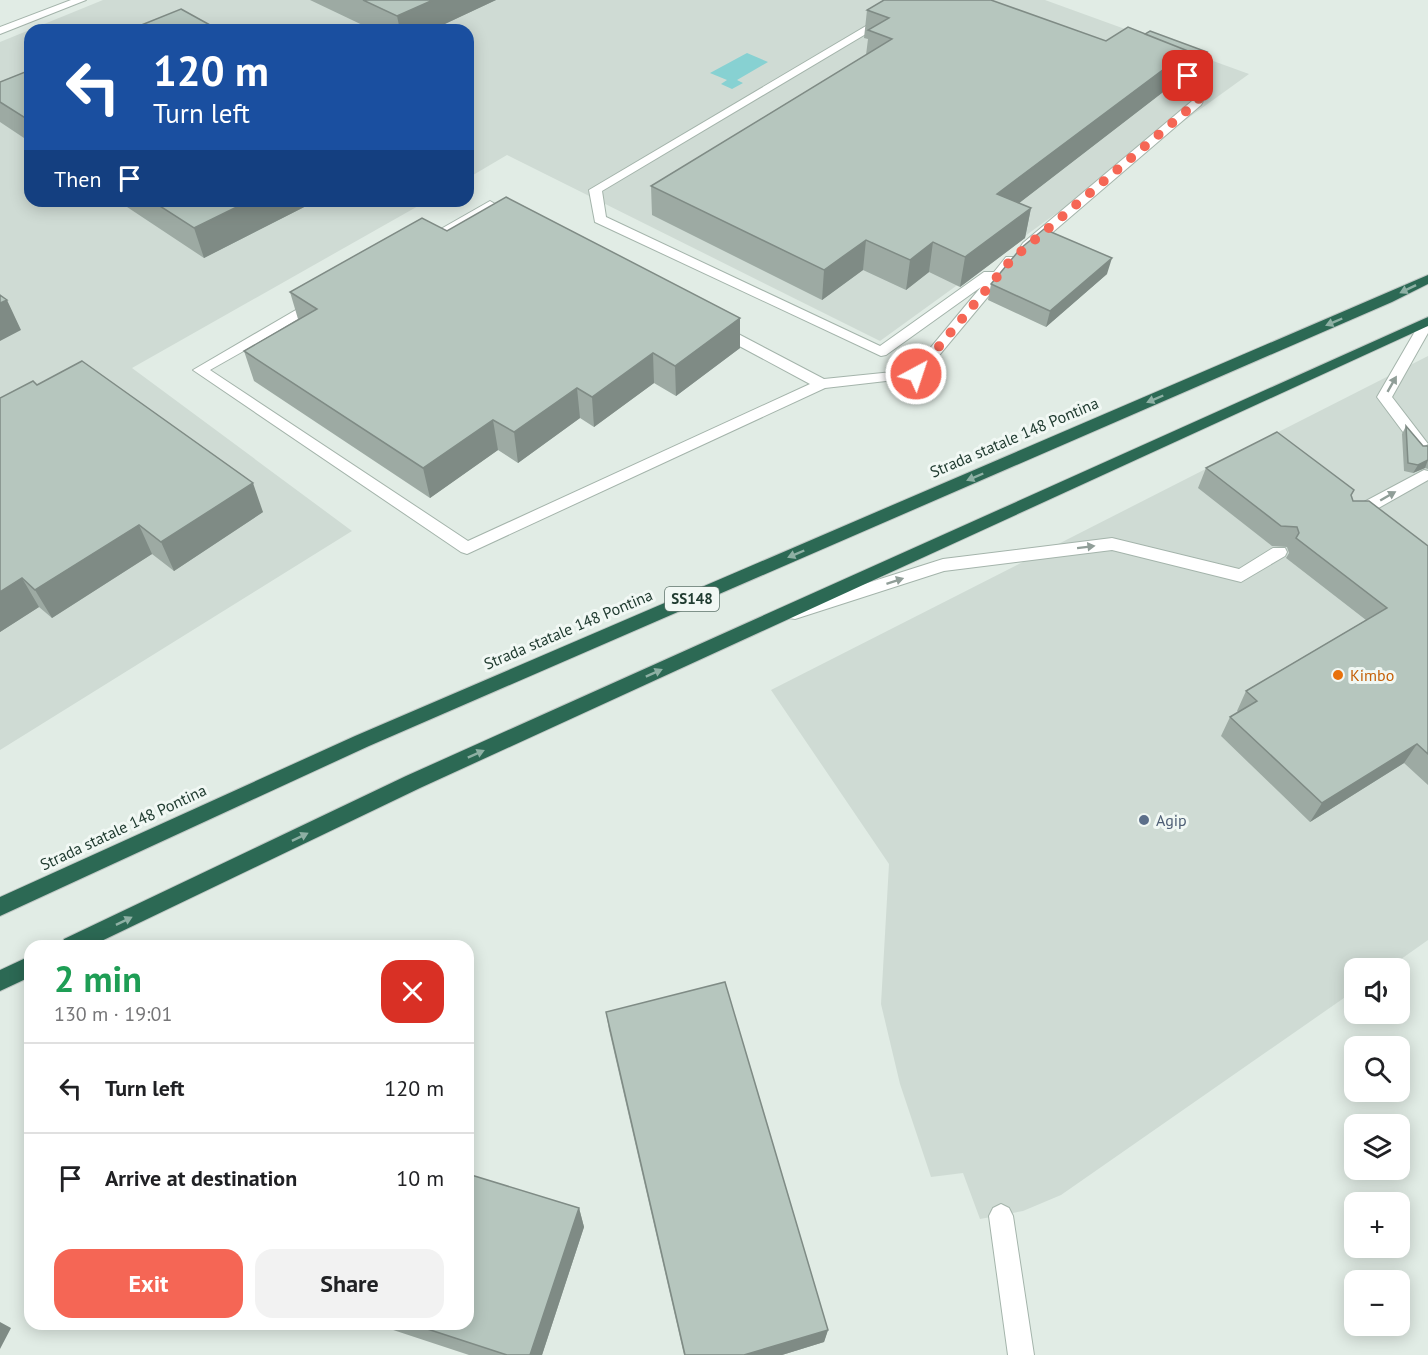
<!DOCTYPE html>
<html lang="en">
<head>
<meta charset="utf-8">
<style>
	body { margin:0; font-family:"PT Sans",sans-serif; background:#f2f2f2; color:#202124; height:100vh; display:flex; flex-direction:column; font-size:22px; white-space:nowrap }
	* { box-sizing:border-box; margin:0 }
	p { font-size:20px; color:#757577 }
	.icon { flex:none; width:33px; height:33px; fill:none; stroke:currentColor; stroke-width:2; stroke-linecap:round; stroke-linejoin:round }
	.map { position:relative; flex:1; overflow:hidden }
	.details { position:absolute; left:24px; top:940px; width:450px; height:390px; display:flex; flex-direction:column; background:#fff; border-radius:18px; box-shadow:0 3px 15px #0003 }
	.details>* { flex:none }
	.top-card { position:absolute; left:24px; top:24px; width:450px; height:183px; border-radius:18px; box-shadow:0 3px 15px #0003; background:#1a4fa0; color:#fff; overflow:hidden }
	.tools { position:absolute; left:1344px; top:958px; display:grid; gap:12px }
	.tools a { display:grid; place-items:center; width:66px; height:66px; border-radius:12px; background:#fff; box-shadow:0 3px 15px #0003; font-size:30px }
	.pin { position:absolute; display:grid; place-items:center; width:51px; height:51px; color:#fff; margin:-26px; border-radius:12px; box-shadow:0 3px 9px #0006 }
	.me { position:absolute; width:66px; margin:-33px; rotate:40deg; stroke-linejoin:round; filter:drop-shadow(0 0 4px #0008) }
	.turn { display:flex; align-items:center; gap:21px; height:126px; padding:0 30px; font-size:27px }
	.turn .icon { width:78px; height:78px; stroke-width:2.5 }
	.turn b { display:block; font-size:42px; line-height:51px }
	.then { display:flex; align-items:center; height:57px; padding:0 30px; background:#0003; gap:12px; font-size:22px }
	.round { display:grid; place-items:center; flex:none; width:63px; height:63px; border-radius:18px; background:#f2f2f2 }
	.head { display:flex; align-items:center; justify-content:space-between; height:102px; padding:0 30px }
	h1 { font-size:36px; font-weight:800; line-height:45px; color:#1e9e55 }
	.primary-button { display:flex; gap:12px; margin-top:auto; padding:12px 30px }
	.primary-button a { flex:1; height:69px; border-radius:18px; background:#f56655; color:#fff; font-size:24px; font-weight:800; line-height:69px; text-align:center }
	.primary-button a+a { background:#f2f2f2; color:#202124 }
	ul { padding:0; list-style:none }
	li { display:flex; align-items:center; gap:18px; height:90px; padding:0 30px; border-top:2px solid #e0e0e0 }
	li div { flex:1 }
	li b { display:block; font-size:22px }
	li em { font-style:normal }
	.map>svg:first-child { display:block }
</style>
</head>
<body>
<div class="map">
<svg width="1428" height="1355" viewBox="0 0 1428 1355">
	<rect width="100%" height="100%" fill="#e1ece5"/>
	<path fill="#cfdbd4" d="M103 0H1045L1249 74 880 341 507 155 468 178V30H30V201H427L132 368 352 531 0 750V42Z
		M1428 356V940L1387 969H1354V991L1061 1195 1023 1211 980 1219 963 1173 931 1177 900 1084 881 1004 889 864 771 690Z"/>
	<path fill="#87d1d2" d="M747 53 768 62 737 80 743 83 732 89 721 84 727 80 710 73Z"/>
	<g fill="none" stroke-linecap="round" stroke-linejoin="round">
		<defs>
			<path id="minor" d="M71 0H86L0 34V27Z
				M910 0H923L602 191 606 217 880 346 984 272H994L1006 257H1016L1018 260 1016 263 921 377 825 388 467 554 461 552 193 370 313 300H323L325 303 323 306 210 370 468 541 810 384 715 333 713 330 715 327H725L824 379 912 370 981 287 886 355 881 356 595 222 589 190Z
				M1159 61C1179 66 1216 79 1201 105L1033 249H1023L1021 246 1023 243 1192 101C1200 80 1171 72 1155 66L1153 64Z
				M490 201 517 217 511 221 490 210 430 245 425 246 418 242Z
				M1428 317V333L1392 397 1428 444 1420 449 1415 448 1377 397 1421 321Z
				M1424 470 1428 471V480L1359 519H1347L1345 515 1347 511Z
				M1112 538 1239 569 1273 548H1285L1287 552 1285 556 1241 582 1112 550 944 571 795 619 789 618 786 613 789 608 943 559Z
				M1001 1204 1009 1208 1013 1216 1034 1355H1008L989 1216 993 1208Z"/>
			<path id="highway" d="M1428 275V284L1392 302 369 746 0 916V897L355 736Z
				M1428 317V326L420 788 91 946H61L64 939 406 776Z
				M30 956V977L0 991V970Z"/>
		</defs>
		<use href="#minor" stroke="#a4b4ab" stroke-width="2"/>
		<use href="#highway" stroke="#c1c8c5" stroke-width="2"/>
		<use href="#minor" fill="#fff" fill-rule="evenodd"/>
		<use href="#highway" fill="#2c6954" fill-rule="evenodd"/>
	</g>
	<path fill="#9daaa3" d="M310 0H496L432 30H373Z
		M867 10 1106 41 1145 34 1207 52 1205 60 1190 71 1183 68 1180 79 1019 203 1031 208 1025 238 960 287 929 272 906 290 863 270 822 300 652 215 651 186 866 55 868 39 864 38Z
		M30 70V142L0 122V82Z
		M118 201H316L204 258Z
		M447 231 740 348 676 396 654 383 594 427 580 418 518 463 498 450 430 498 254 381 244 351 298 319 290 292Z
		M1107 274 1046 327 988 300 991 284Z
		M37 385 263 512 174 571 152 554 52 618 39 607 0 632V398Z
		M1406 426 1423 446H1428V469L1425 468 1413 473 1404 471 1402 434Z
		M1206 468 1351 495 1353 501 1428 546V785L1404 763 1310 822 1221 736 1230 717 1238 712 1237 711 1246 691 1366 620 1286 558 1289 553 1287 547 1272 546 1198 488Z
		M606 1012 828 1330 824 1342 782 1355H684L609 1030Z
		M579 1208 584 1227 542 1355H469L375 1324H468Z"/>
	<path fill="#7f8b85" d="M433 0H496L432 30H400L397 16Z
		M1188 51 1180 79 992 224 997 194Z
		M1207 52 1205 60 1190 71 1193 63Z
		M249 201H316L204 258 194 228Z
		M1031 208 1025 238 960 287 965 257Z
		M866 240 863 270 822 300 824 270Z
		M933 242 929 272 906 290 910 260Z
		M1112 258 1107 274 1046 327 1050 311Z
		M7 300 21 330 0 341V303Z
		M740 318V348L676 396 675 366Z
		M653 353 654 383 594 427 592 397Z
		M577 388 580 418 518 463 514 432Z
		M493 420 498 450 430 498 423 468Z
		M1428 460 1425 468 1413 473 1418 465Z
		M253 483 263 512 174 571 161 542Z
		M139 525 152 554 52 618 35 590Z
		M22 578 39 607 0 632V592Z
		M1417 744 1404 763 1310 822 1322 803Z
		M579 1208 584 1227 542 1355H530Z
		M0 1322 11 1328 0 1349Z
		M828 1330 824 1342 782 1355H744Z"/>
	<path fill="#b6c6be" stroke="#7f8b85" stroke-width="1.5" d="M363 0H433L397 16Z
		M884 0H991L1106 41 1128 27 1188 51 997 194 1031 208 965 257 933 242 910 260 866 240 824 270 651 186 892 39 868 30 889 18 867 10Z
		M181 9 219 30H129Z
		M1150 31 1207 52 1193 63 1185 60 1188 51 1145 34Z
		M30 70V121L0 102V82Z
		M506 197 740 318 675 366 653 353 592 397 577 388 514 432 493 420 423 468 244 351 317 309 290 292 422 218 447 231Z
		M152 201H249L194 228Z
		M1044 229 1112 258 1050 311 991 284 1021 248Z
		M0 295 7 300 0 303Z
		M82 361 253 483 161 542 139 525 35 590 22 578 0 592V398L33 381 37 385Z
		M1406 426 1423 446H1428V460L1418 465 1408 463Z
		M1277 432 1354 490 1351 495 1353 501H1369L1428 546V754L1417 744 1322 803 1230 717 1257 701 1246 691 1387 608 1296 538 1299 533 1297 527 1281 526 1206 468Z
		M725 982 828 1330 744 1355H685L606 1012Z
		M468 1174 579 1208 530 1355H507L412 1324H468Z"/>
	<defs><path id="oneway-solid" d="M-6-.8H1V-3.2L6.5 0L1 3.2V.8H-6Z" transform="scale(1.5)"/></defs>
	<g fill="#8eb0a4">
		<use href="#oneway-solid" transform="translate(1408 289) rotate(154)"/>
		<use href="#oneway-solid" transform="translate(1334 322) rotate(157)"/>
		<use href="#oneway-solid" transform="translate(1155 399) rotate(157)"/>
		<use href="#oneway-solid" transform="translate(975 477) rotate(157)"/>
		<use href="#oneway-solid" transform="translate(796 554) rotate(157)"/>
		<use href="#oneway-solid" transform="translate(654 673) rotate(-24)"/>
		<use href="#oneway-solid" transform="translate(476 754) rotate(-24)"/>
		<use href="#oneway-solid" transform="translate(300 837) rotate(-26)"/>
		<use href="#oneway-solid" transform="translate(124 921) rotate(-26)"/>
	</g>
	<g fill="#909e98">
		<use href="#oneway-solid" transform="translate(1392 384) rotate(-60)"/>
		<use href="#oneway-solid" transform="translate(1388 496) rotate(-30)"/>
		<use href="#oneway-solid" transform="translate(1086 547) rotate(-7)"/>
		<use href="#oneway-solid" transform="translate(895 581) rotate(-18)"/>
	</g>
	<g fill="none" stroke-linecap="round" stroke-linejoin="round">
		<path stroke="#f56655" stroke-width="10" stroke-dasharray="0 18" d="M916 374 1011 260 1197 102C1204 92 1197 83 1188 76"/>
	</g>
	<circle fill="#e8710a" stroke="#f1f8f4" stroke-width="2" cx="1338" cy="675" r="6"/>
	<circle fill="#5c6f8a" stroke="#f1f8f4" stroke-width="2" cx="1144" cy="820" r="6"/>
	<g text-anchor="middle" stroke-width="6" stroke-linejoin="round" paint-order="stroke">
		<rect fill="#f1f8f4" stroke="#5f746c" stroke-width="1.5" x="665" y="587" width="54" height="24" rx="4.5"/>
		<g font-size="15" font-weight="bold" fill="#213c31">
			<text x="692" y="604">SS148</text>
		</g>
		<g font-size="16" fill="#213c31" stroke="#f1f8f4">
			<text transform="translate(1014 437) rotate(-23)" y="6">Strada statale 148 Pontina</text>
			<text transform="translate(568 629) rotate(-23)" y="6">Strada statale 148 Pontina</text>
			<text transform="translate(123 827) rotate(-25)" y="6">Strada statale 148 Pontina</text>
		</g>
		<g font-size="16" fill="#c56008" stroke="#f1f8f4" text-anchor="start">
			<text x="1350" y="681">Kimbo</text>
		</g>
		<g font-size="16" fill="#4e5e75" stroke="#f1f8f4" text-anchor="start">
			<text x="1156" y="826">Agip</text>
		</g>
	</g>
</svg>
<div class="tools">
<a><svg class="icon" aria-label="sound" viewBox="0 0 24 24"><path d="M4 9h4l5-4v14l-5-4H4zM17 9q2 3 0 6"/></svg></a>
<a><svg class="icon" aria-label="search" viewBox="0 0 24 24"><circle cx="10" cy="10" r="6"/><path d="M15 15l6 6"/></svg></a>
<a><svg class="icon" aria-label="layers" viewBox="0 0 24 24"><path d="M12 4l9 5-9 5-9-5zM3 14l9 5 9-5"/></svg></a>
<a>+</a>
<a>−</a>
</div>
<div class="pin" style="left:1188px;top:76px;background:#d93025"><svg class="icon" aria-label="arrive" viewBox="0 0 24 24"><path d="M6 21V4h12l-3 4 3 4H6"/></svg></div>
<svg class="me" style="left:916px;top:374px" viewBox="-20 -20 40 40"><circle r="17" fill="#f56655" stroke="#fff" stroke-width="3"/><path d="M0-11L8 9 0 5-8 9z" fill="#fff"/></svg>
<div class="top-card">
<div class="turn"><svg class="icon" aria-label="left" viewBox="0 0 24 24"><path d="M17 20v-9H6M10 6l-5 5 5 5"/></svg><div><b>120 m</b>Turn left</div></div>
<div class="then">Then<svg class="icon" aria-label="arrive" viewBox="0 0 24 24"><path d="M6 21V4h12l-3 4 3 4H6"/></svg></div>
</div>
<section class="details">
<div class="head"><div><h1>2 min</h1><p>130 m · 19:01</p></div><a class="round" style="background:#d93025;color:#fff"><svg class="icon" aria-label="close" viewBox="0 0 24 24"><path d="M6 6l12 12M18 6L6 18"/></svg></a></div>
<ul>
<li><svg class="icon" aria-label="left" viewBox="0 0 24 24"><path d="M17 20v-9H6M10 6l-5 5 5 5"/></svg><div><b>Turn left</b></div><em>120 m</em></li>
<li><svg class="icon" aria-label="arrive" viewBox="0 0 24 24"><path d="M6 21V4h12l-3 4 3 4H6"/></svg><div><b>Arrive at destination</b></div><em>10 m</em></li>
</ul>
<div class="primary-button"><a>Exit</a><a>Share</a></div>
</section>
</div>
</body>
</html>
